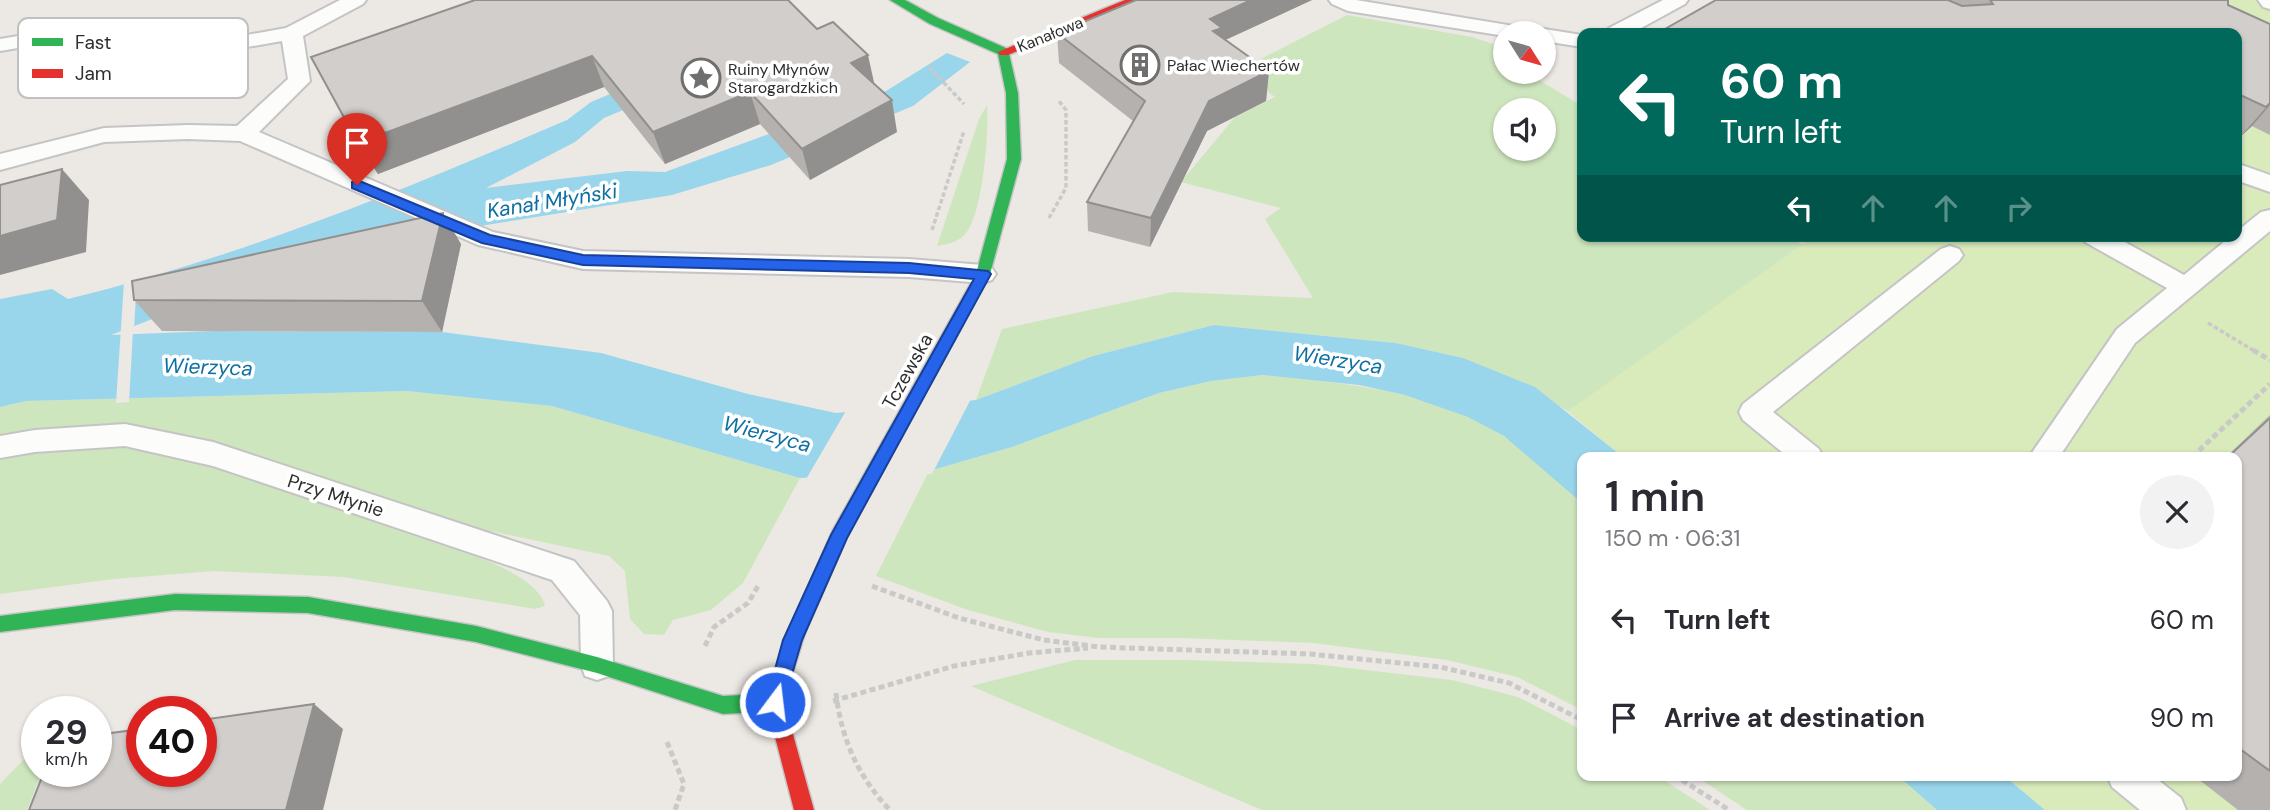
<!DOCTYPE html>
<html lang="en">
<head>
<meta charset="utf-8">
<style>
	body { margin:0; font-family:"DM Sans",sans-serif; background:#f2f2f3; color:#2b2b33; height:100vh; display:flex; flex-direction:column; font-size:26px; white-space:nowrap }
	* { box-sizing:border-box; margin:0 }
	p { font-size:23px; color:#7c7c81 }
	.icon { flex:none; width:38px; height:38px; fill:none; stroke:currentColor; stroke-width:2; stroke-linecap:round; stroke-linejoin:round }
	.map { position:relative; flex:1; overflow:hidden }
	.drawer { position:absolute; left:1577px; top:452px; width:665px; height:329px; display:flex; flex-direction:column; background:#fff; border-radius:14px; box-shadow:0 2px 5px #0004 }
	.drawer>* { flex:none }
	.banner { position:absolute; left:1577px; top:28px; width:665px; height:214px; border-radius:14px; box-shadow:0 2px 5px #0004; background:#00695c; color:#fff; overflow:hidden }
	.needle { width:46px; rotate:127deg }
	.tools { position:absolute; left:1493px; top:21px; display:grid; gap:14px }
	.tools a { display:grid; place-items:center; width:63px; height:63px; border-radius:50%; background:#fff; box-shadow:0 2px 5px #0004; font-size:35px }
	.speed { position:absolute; left:21px; top:696px; display:flex; gap:14px; font-size:35px; font-weight:700; text-align:center }
	.speed>* { display:grid; place-content:center; width:91px; height:91px; border-radius:50%; background:#fff; box-shadow:0 2px 5px #0004; line-height:1 }
	.speed small { font-size:18px; font-weight:400 }
	.speed .limit { border:10px solid #d22; background:#fff; color:#111 }
	.pin { position:absolute; display:grid; place-items:center; width:60px; height:60px; color:#fff; margin:-72px -30px; border-radius:50% 50% 50% 0; rotate:-45deg; box-shadow:0 0 7px #0007 }
	.pin .icon { rotate:45deg }
	.me { position:absolute; width:77px; margin:-38px; rotate:15deg; stroke-linejoin:round; filter:drop-shadow(0 0 5px #0008) }
	.turn { display:flex; align-items:center; gap:24px; height:147px; padding:0 28px; font-size:32px }
	.turn .icon { width:91px; height:91px; stroke-width:2.5 }
	.turn b { display:block; font-size:49px; line-height:60px }
	.lanes { display:flex; align-items:center; height:66px; padding:0 28px; background:#0003; justify-content:center; gap:35px; direction:ltr }
	.lanes .off { opacity:.35 }
	.round { display:grid; place-items:center; flex:none; width:74px; height:74px; border-radius:37px; background:#f2f2f3 }
	.summary { display:flex; align-items:center; justify-content:space-between; height:119px; padding:0 28px }
	h1 { font-size:42px; font-weight:600; line-height:52px }
	ul { padding:0; list-style:none }
	li { display:flex; align-items:center; gap:21px; height:98px; padding:0 28px }
	li div { flex:1 }
	li b { display:block; font-size:26px }
	li em { font-style:normal }
	.map>svg:first-child { display:block }
</style>
</head>
<body>
<div class="map">
<svg width="2270" height="810" viewBox="0 0 2270 810">
	<rect width="100%" height="100%" fill="#ece8e4"/>
	<path fill="#cee6be" fill-rule="evenodd" d="M1347 15 1472 37 1505 48V72H1536L1534 77 1582 106V236H1789L1803 245 1814 236 1623 457 1568 411 1463 358 1396 343 1214 325 1093 356 976 400 1002 329 1173 292 1313 298 1265 219 1281 208 1181 182 1235 117 1275 97 1239 70ZM1505 110H1544V149H1505Z
		M987 105C989 132 983 213 966 233 960 242 947 244 937 246L979 119Z
		M1263 375C1340 383 1439 390 1505 437 1532 456 1557 481 1582 503V710L1517 677 1447 660 1313 643 1181 638H1099L1048 632 965 609 876 576 929 471 1012 447 1159 393 1211 381Z
		M407 391 552 406 800 478 743 583 711 610 673 620 664 635 644 634 630 619 625 571 609 556 490 531 409 532C442 545 538 570 545 606L535 609 343 577 214 571 114 579 0 594V407L26 401Z
		M1075 660H1184L1314 664 1452 680 1518 697 1582 730V775H1656L1710 810H1262L971 686Z
		M37 746V772H42L27 810H0V784Z
		M1694 775H1897L1937 810H1747Z"/>
	<path fill="#d9eabb" d="M1945 0H2270V810H2045L2003 775H2236V457H1623L1568 411 1814 236H2236V33Z"/>
	<path fill="#99d6ec" d="M779 23 796 38 604 118 575 142 486 188 627 171 665 172 886 91 947 53 970 62 913 106 771 165 672 195 486 225 212 296 111 335 214 331 442 332 601 353 748 394 836 413 976 400 1093 356 1214 325 1396 343 1463 358 1535 387 1623 457H1582V503L1504 436 1468 417 1405 395 1359 385 1263 375 1211 381 1159 393 1012 447 929 471 800 478 552 406 407 391 26 401 0 407V299L52 289 68 299C240 257 404 190 567 120L591 102Z
		M1897 775H2003L2045 810H1937Z"/>
	<path fill="#ece8e4" d="M137 278 134 329 130 331H133L129 402 116 403 124 282Z
		M972 397 932 474 805 481 847 409Z"/>
	<g fill="none" stroke-linecap="round" stroke-linejoin="round">
		<defs>
			<path id="lane" d="M340 0H366L363 4 303 36 310 81 259 132 493 232 583 251 909 259 983 265 992 268 996 274 992 280 983 283 909 277 583 269 478 245 240 141 188 139 104 142 0 170V154L104 128 188 125 237 126 288 79 282 41 196 56 78 38 0 51V39L78 26 196 44 286 28Z
				M1329 0H1356L1538 30 1544 29 1582 35V47L1544 41V33H1505V36L1348 11 1332 4Z
				M1663 0H1688L1685 4 1632 33H1606L1609 28Z
				M2258 0H2270V9L2263 7Z
				M2236 163 2270 175V192L2236 180Z
				M2270 210V231L2135 343 2059 457H2029L2117 329 2167 288 2085 242 2082 236H2114L2184 275 2231 236H2236V232L2261 212Z
				M1950 246 1959 249 1963 255 1959 261 1773 412 1819 449 1823 457H1788L1743 420 1739 412 1743 404 1941 249Z
				M125 424 213 442 574 561 607 601 612 611 613 665 609 676 597 680 585 676 581 665 580 615 552 580 213 466 125 446 35 452 0 458V436L35 430Z
				M2107 775H2152L2181 798 2186 810H2140L2112 787Z"/>
			<path id="fast" d="M890 0H905L938 18 1008 49 1018 93 1021 159 990 274 847 537 801 642 795 644 789 642 786 636 833 530 976 274 1007 159 1006 93 998 54 930 24Z
				M175 594 308 597 476 626 597 657 723 696 775 693 782 696 784 702 782 708 775 711 723 714 597 673 476 642 308 613 175 610 0 632V616Z"/>
			<path id="jam" d="M1125 0H1141L1008 55H1000L998 52Z
				M795 628 801 630 804 636 784 702 814 810H794L766 702 786 636 789 630Z"/>
		</defs>
		<use href="#lane" stroke="#c5c4c5" stroke-width="4"/>
		<use href="#fast" stroke="#c5c4c5" stroke-width="3"/>
		<use href="#jam" stroke="#c5c4c5" stroke-width="3"/>
		<path stroke="#c9c9c8" stroke-width="3.5" stroke-dasharray="4.5 2.5" stroke-linecap="butt" d="M929 67 964 104
			M1049 218 1066 188V110L1059 101
			M932 230 964 131
			M2208 323 2256 352"/>
		<path stroke="#c9c9c8" stroke-width="5" stroke-dasharray="6 3.5" stroke-linecap="butt" d="M2253 350 2270 360
			M2192 457 2270 384
			M872 586 959 618 1044 640 1099 647 1310 654 1440 667 1509 683 1582 720
			M705 646 714 627 748 603 758 586
			M836 693C841 738 858 777 890 810
			M833 701 954 666 1029 653 1088 648
			M667 742 684 784 675 810
			M1674 775 1729 810"/>
		<use href="#lane" fill="#fcfcfb" fill-rule="evenodd"/>
		<use href="#fast" fill="#30b455" fill-rule="evenodd"/>
		<use href="#jam" fill="#e5322d" fill-rule="evenodd"/>
	</g>
	<path fill="#b4b1af" d="M1136 0H1312L1225 40 1269 71 1266 101 1207 131 1150 247 1088 231 1087 202 1133 121 1059 63 1057 33Z
		M1716 0H2228V5L2270 24V135L2252 126 2240 137 2236 135V33Z
		M817 29 874 84 897 132 810 180 760 124 665 164 604 87 378 174 358 143 311 57Z
		M461 244 442 332 162 331 134 300Z
		M2270 415V810H2238L2193 775H2236V457H2226Z"/>
	<path fill="#92908e" d="M1251 0H1312L1221 42 1211 61 1210 19Z
		M868 55 875 87 851 63Z
		M592 56 604 87 378 174 358 143Z
		M1269 71 1266 101 1207 131 1150 247 1151 218 1209 101Z
		M750 92 760 124 665 164 653 132Z
		M892 100 897 132 810 180 802 149Z
		M2270 103V105L2252 126 2240 137Z
		M62 169 89 200 86 252 0 275V236Z
		M443 213 461 244 442 332 422 301Z
		M314 704 343 729 323 810H286Z"/>
	<path fill="#d1cecb" stroke="#92908e" stroke-width="2" d="M475 0H788L817 29 833 22 868 55 851 63 892 100 802 149 750 92 653 132 592 56 358 143 311 57Z
		M1136 0H1251L1210 19 1222 28 1213 31 1269 71 1209 101 1151 218 1087 202 1145 101 1057 33Z
		M1716 0H1948L1962 6 1993 4 1990 0H2228V5L2270 24V103L2266 107 2236 93V33H1658Z
		M62 169 57 220 0 236V185Z
		M443 213 422 301 134 300 132 281Z
		M2270 418V771L2236 746V457H2228Z
		M314 704 286 810H29L44 772H96V735L142 729V772H201V720Z"/>
	<path fill="#2563eb" stroke="#184099" stroke-width="2" d="M357 180 490 235 583 255 909 263 988 271 991 274 847 538 802 640 782 708 775 710 769 708 766 702 783 640 831 535 974 279 909 273 583 265 482 243 352 188V182Z"/>
	<defs>
		<symbol id="building-ring" viewBox="-11 -11 22 22"><circle r="9.5" fill="#fff" stroke="#706f6e" stroke-width="1.5"/><path d="M-4-6H4V6H1V3H-1V6H-4ZM-2.5-4.3h1.7v1.8h-1.7ZM.8-4.3h1.7v1.8H.8ZM-2.5-1h1.7V.8h-1.7ZM.8-1h1.7V.8H.8Z" fill="#706f6e"/></symbol>
		<symbol id="sight-ring" viewBox="-11 -11 22 22"><circle r="9.5" fill="#fff" stroke="#706f6e" stroke-width="1.5"/><path d="M0-6L1.8-2.2L6-1.7L2.9 1.2L3.7 5.4L0 3.3L-3.7 5.4L-2.9 1.2L-6-1.7L-1.8-2.2Z" fill="#706f6e"/></symbol>
	</defs>
	<g fill-rule="evenodd">
		<use href="#building-ring" x="1118" y="43" width="44" height="44"/>
		<use href="#sight-ring" x="679" y="56" width="44" height="44"/>
	</g>
	<g text-anchor="middle" stroke-width="7" stroke-linejoin="round" paint-order="stroke">
		<g font-size="16" fill="#2e2e2e" stroke="#fff">
			<text transform="translate(1050 34) rotate(-22)" y="6">Kanałowa</text>
		</g>
		<g font-size="16" fill="#2e2e2e" stroke="#fff" text-anchor="start">
			<text x="1167" y="71">Pałac Wiechertów</text>
			<text x="728" y="75">Ruiny Młynów<tspan x="728" dy="18">Starogardzkich</tspan></text>
		</g>
		<g font-size="19" fill="#2e2e2e" stroke="#fff">
			<text transform="translate(907 371) rotate(-61)" y="7">Tczewska</text>
			<text transform="translate(336 495) rotate(18)" y="7">Przy Młynie</text>
		</g>
		<g font-size="21" font-style="italic" fill="#0d6fa3" stroke="#fff">
			<text transform="translate(552 201) rotate(-9)" y="7">Kanał Młyński</text>
			<text transform="translate(1338 360) rotate(9)" y="7">Wierzyca</text>
			<text transform="translate(208 367) rotate(2)" y="7">Wierzyca</text>
			<text transform="translate(767 434) rotate(15)" y="7">Wierzyca</text>
		</g>
	</g>
	<rect x="18" y="18" width="230" height="80" rx="10" fill="#fff" stroke="#c0c0c0" stroke-width="2"/>
	<rect x="32" y="38" width="31" height="8" fill="#30b455"/>
	<rect x="32" y="69" width="31" height="9" fill="#e5322d"/>
	<g font-size="19" fill="#2e2e2e">
		<text x="75" y="49">Fast</text>
		<text x="75" y="80">Jam</text>
	</g>
</svg>
<div class="tools">
<a><svg class="needle" viewBox="-14 -14 28 28"><path d="M0-13l5 13h-10z" fill="#e53935"/><path d="M0 13l5-13h-10z" fill="#7c7c81"/></svg></a>
<a><svg class="icon" aria-label="sound" viewBox="0 0 24 24"><path d="M4 9h4l5-4v14l-5-4H4zM17 9q2 3 0 6"/></svg></a>
</div>
<div class="speed"><div>29<small>km/h</small></div><div class="limit">40</div></div>
<div class="pin" style="left:357px;top:185px;background:#d93025"><svg class="icon" aria-label="arrive" viewBox="0 0 24 24"><path d="M6 21V4h12l-3 4 3 4H6"/></svg></div>
<svg class="me" style="left:775px;top:702px" viewBox="-20 -20 40 40"><circle r="17" fill="#2563eb" stroke="#fff" stroke-width="3"/><path d="M0-11L8 9 0 5-8 9z" fill="#fff"/></svg>
<div class="banner">
<div class="turn"><svg class="icon" aria-label="left" viewBox="0 0 24 24"><path d="M17 20v-9H6M10 6l-5 5 5 5"/></svg><div><b>60 m</b>Turn left</div></div>
<div class="lanes"><svg class="icon" aria-label="left" viewBox="0 0 24 24"><path d="M17 20v-9H6M10 6l-5 5 5 5"/></svg><svg class="icon off" aria-label="ahead" viewBox="0 0 24 24"><path d="M12 20V5M6 11l6-6 6 6"/></svg><svg class="icon off" aria-label="ahead" viewBox="0 0 24 24"><path d="M12 20V5M6 11l6-6 6 6"/></svg><svg class="icon off" aria-label="right" viewBox="0 0 24 24"><path d="M7 20v-9h11M14 6l5 5-5 5"/></svg></div>
</div>
<section class="drawer">
<div class="summary"><div><h1>1 min</h1><p>150 m · 06:31</p></div><a class="round"><svg class="icon" aria-label="close" viewBox="0 0 24 24"><path d="M6 6l12 12M18 6L6 18"/></svg></a></div>
<ul>
<li><svg class="icon" aria-label="left" viewBox="0 0 24 24"><path d="M17 20v-9H6M10 6l-5 5 5 5"/></svg><div><b>Turn left</b></div><em>60 m</em></li>
<li><svg class="icon" aria-label="arrive" viewBox="0 0 24 24"><path d="M6 21V4h12l-3 4 3 4H6"/></svg><div><b>Arrive at destination</b></div><em>90 m</em></li>
</ul>
</section>
</div>
</body>
</html>
